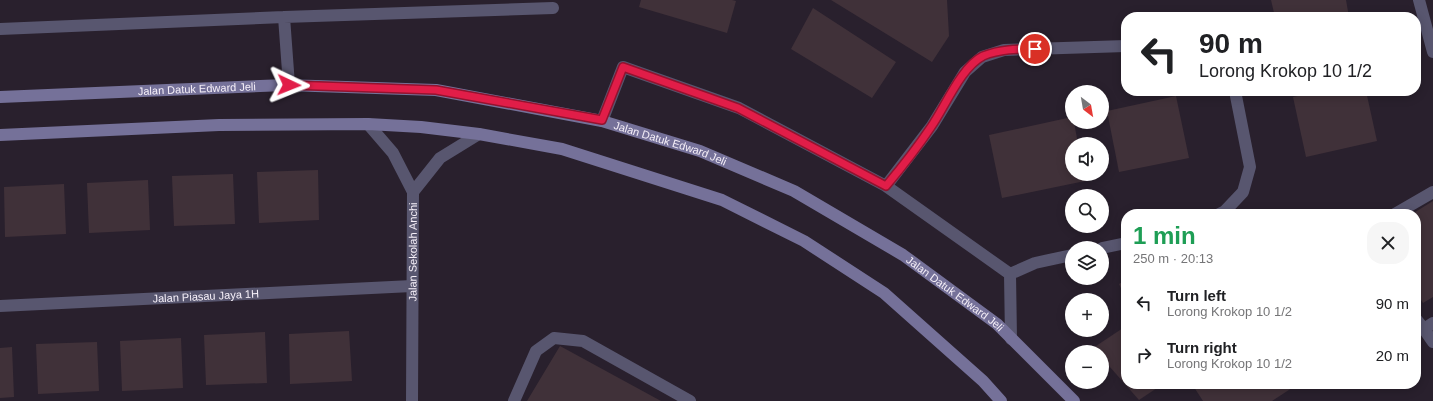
<!DOCTYPE html>
<html lang="en">
<head>
<meta charset="utf-8">
<style>
	body { margin:0; font-family:Helvetica,sans-serif; background:#f6f6f6; color:#202124; height:100vh; display:flex; flex-direction:column; font-size:15px; white-space:nowrap }
	* { box-sizing:border-box; margin:0 }
	p { font-size:13px; color:#757577 }
	.icon { flex:none; width:22px; height:22px; fill:none; stroke:currentColor; stroke-width:2; stroke-linecap:round; stroke-linejoin:round }
	.map { position:relative; flex:1; overflow:hidden }
	.drawer { position:absolute; left:1121px; top:209px; width:300px; height:180px; display:flex; flex-direction:column; background:#fff; border-radius:16px; box-shadow:0 2px 10px #0003 }
	.drawer>* { flex:none }
	.banner { position:absolute; left:1121px; top:12px; width:300px; height:84px; border-radius:16px; box-shadow:0 2px 10px #0003; background:#fff; color:#202124; overflow:hidden }
	.needle { width:26px; rotate:149deg }
	.controls { position:absolute; left:1065px; top:85px; display:grid; gap:8px }
	.controls a { display:grid; place-items:center; width:44px; height:44px; border-radius:50%; background:#fff; box-shadow:0 2px 10px #0003; font-size:20px }
	.pin { position:absolute; display:grid; place-items:center; width:34px; height:34px; color:#fff; margin:-17px; border:2px solid #fff; border-radius:50%; box-shadow:0 1px 4px #0007 }
	.me { position:absolute; width:44px; margin:-22px; rotate:92deg; stroke-linejoin:round; filter:drop-shadow(0 0 3px #0008) }
	.turn { display:flex; align-items:center; gap:14px; height:84px; padding:0 12px; font-size:18px }
	.turn .icon { width:52px; height:52px; stroke-width:2.5 }
	.turn b { display:block; font-size:28px; line-height:34px }
	.round { display:grid; place-items:center; flex:none; width:42px; height:42px; border-radius:16px; background:#f6f6f6 }
	.headline { display:flex; align-items:center; justify-content:space-between; height:68px; padding:0 12px }
	h1 { font-size:24px; font-weight:600; line-height:30px; color:#1e9e55 }
	ul { padding:0; list-style:none }
	li { display:flex; align-items:center; gap:12px; height:52px; padding:0 12px }
	li div { flex:1 }
	li b { display:block; font-size:15px }
	li em { font-style:normal }
	.map>svg:first-child { display:block }
</style>
</head>
<body>
<div class="map">
<svg width="1433" height="401" viewBox="0 0 1433 401">
	<rect width="100%" height="100%" fill="#29202d"/>
	<path fill="#403139" d="M641 0H732L736 1 727 33 639 7Z
		M831 0H947L949 36 932 62Z
		M1271 0H1346L1349 17H1275Z
		M813 8 896 62 872 98 791 49Z
		M1319 91H1366L1377 141 1306 157 1293 97Z
		M1176 96 1189 158 1119 172 1107 111Z
		M1072 117V122H1074L1078 144H1072V174H1084L1085 181 1002 198 989 135Z
		M318 170 319 220 259 223 257 172Z
		M233 174 235 224 174 226 172 176Z
		M148 180 150 230 89 233 87 183Z
		M64 184 66 234 5 237 4 187Z
		M1433 201V297L1423 303 1416 292V214H1412Z
		M1126 280V299L1119 284Z
		M1126 326V384H1163L1139 400 1102 358V352H1096L1093 348Z
		M349 331 352 381 290 384 289 334Z
		M265 332 267 383 206 385 204 335Z
		M181 338 183 388 122 391 120 341Z
		M97 342 99 391 38 394 36 344Z
		M560 346 661 401H527Z
		M12 347 14 397 0 398V348Z
		M1192 384H1298L1272 401H1203Z"/>
	<g fill="none" stroke-linecap="round" stroke-linejoin="round">
		<path stroke="#58566f" stroke-width="12" d="M1419 0 1433 52
			M284 17 289 85
			M0 29 284 17 553 8
			M602 121 623 67 739 108 886 186 932 126 965 72 982 57 1004 50 1126 46
			M886 186 1010 274
			M1219 214 1225 211 1243 192 1250 167 1235 91
			M1395 214 1433 192
			M1102 248 1126 243
			M1416 319 1424 329
			M1433 323 1424 329 1433 342
			M1011 339 1010 274 1035 263 1072 255
			M514 401 536 351 554 338 583 341 690 401"/>
		<g stroke="#58566f" stroke-width="12">
			<path d="M368 124 393 153 413 192"/>
			<path id="s1" d="M0 306 412 286"/>
			<path id="s2" d="M412 401 413 192 440 158 479 134"/>
		</g>
		<g stroke="#757199" stroke-width="12">
			<path id="s3" d="M0 97 285 85 436 90 602 121 700 151 794 191 903 255 997 324 1074 401"/>
			<path d="M0 135 219 125 368 124 421 127 479 134 562 149 722 200 804 241 884 293 983 381 1001 401"/>
		</g>
	</g>
	<g fill="none" stroke-linecap="round" stroke-linejoin="round">
		<defs>
			<path id="route" d="M289 85 436 90 602 120 623 67 738 108 886 186C902 167 917 148 931 127 945 107 961 67 983 56 1000 49 1017 49 1035 49"/>
		</defs>
		<use href="#route" stroke="#92132f" stroke-width="10"/>
		<use href="#route" stroke="#e11d48" stroke-width="7"/>
	</g>
	<g text-anchor="middle" stroke-width="3" stroke-linejoin="round" paint-order="stroke">
		<g font-size="11" fill="#f5eff8" stroke="#29202d">
			<text dy="4" stroke="none"><textPath href="#s3" startOffset="197">Jalan Datuk Edward Jeli</textPath></text>
			<text dy="4" stroke="none"><textPath href="#s3" startOffset="677">Jalan Datuk Edward Jeli</textPath></text>
			<text dy="4" stroke="none"><textPath href="#s2" startOffset="149">Jalan Sekolah Anchi</textPath></text>
			<text dy="4" stroke="none"><textPath href="#s3" startOffset="1001">Jalan Datuk Edward Jeli</textPath></text>
			<text dy="4" stroke="none"><textPath href="#s1" startOffset="206">Jalan Piasau Jaya 1H</textPath></text>
		</g>
	</g>
</svg>
<div class="controls">
<a><svg class="needle" viewBox="-14 -14 28 28"><path d="M0-13l5 13h-10z" fill="#e53935"/><path d="M0 13l5-13h-10z" fill="#757577"/></svg></a>
<a><svg class="icon" aria-label="sound" viewBox="0 0 24 24"><path d="M4 9h4l5-4v14l-5-4H4zM17 9q2 3 0 6"/></svg></a>
<a><svg class="icon" aria-label="search" viewBox="0 0 24 24"><circle cx="10" cy="10" r="6"/><path d="M15 15l6 6"/></svg></a>
<a><svg class="icon" aria-label="layers" viewBox="0 0 24 24"><path d="M12 4l9 5-9 5-9-5zM3 14l9 5 9-5"/></svg></a>
<a>+</a>
<a>−</a>
</div>
<div class="pin" style="left:1035px;top:49px;background:#d93025"><svg class="icon" aria-label="arrive" viewBox="0 0 24 24"><path d="M6 21V4h12l-3 4 3 4H6"/></svg></div>
<svg class="me" style="left:289px;top:85px" viewBox="-20 -20 40 40"><path d="M0-17L14 15 0 8-14 15z" fill="#e11d48" stroke="#fff" stroke-width="4"/></svg>
<div class="banner">
<div class="turn"><svg class="icon" aria-label="left" viewBox="0 0 24 24"><path d="M17 20v-9H6M10 6l-5 5 5 5"/></svg><div><b>90 m</b>Lorong Krokop 10 1/2</div></div>
</div>
<section class="drawer">
<div class="headline"><div><h1>1 min</h1><p>250 m · 20:13</p></div><a class="round"><svg class="icon" aria-label="close" viewBox="0 0 24 24"><path d="M6 6l12 12M18 6L6 18"/></svg></a></div>
<ul>
<li><svg class="icon" aria-label="left" viewBox="0 0 24 24"><path d="M17 20v-9H6M10 6l-5 5 5 5"/></svg><div><b>Turn left</b><p>Lorong Krokop 10 1/2</p></div><em>90 m</em></li>
<li><svg class="icon" aria-label="right" viewBox="0 0 24 24"><path d="M7 20v-9h11M14 6l5 5-5 5"/></svg><div><b>Turn right</b><p>Lorong Krokop 10 1/2</p></div><em>20 m</em></li>
</ul>
</section>
</div>
</body>
</html>
